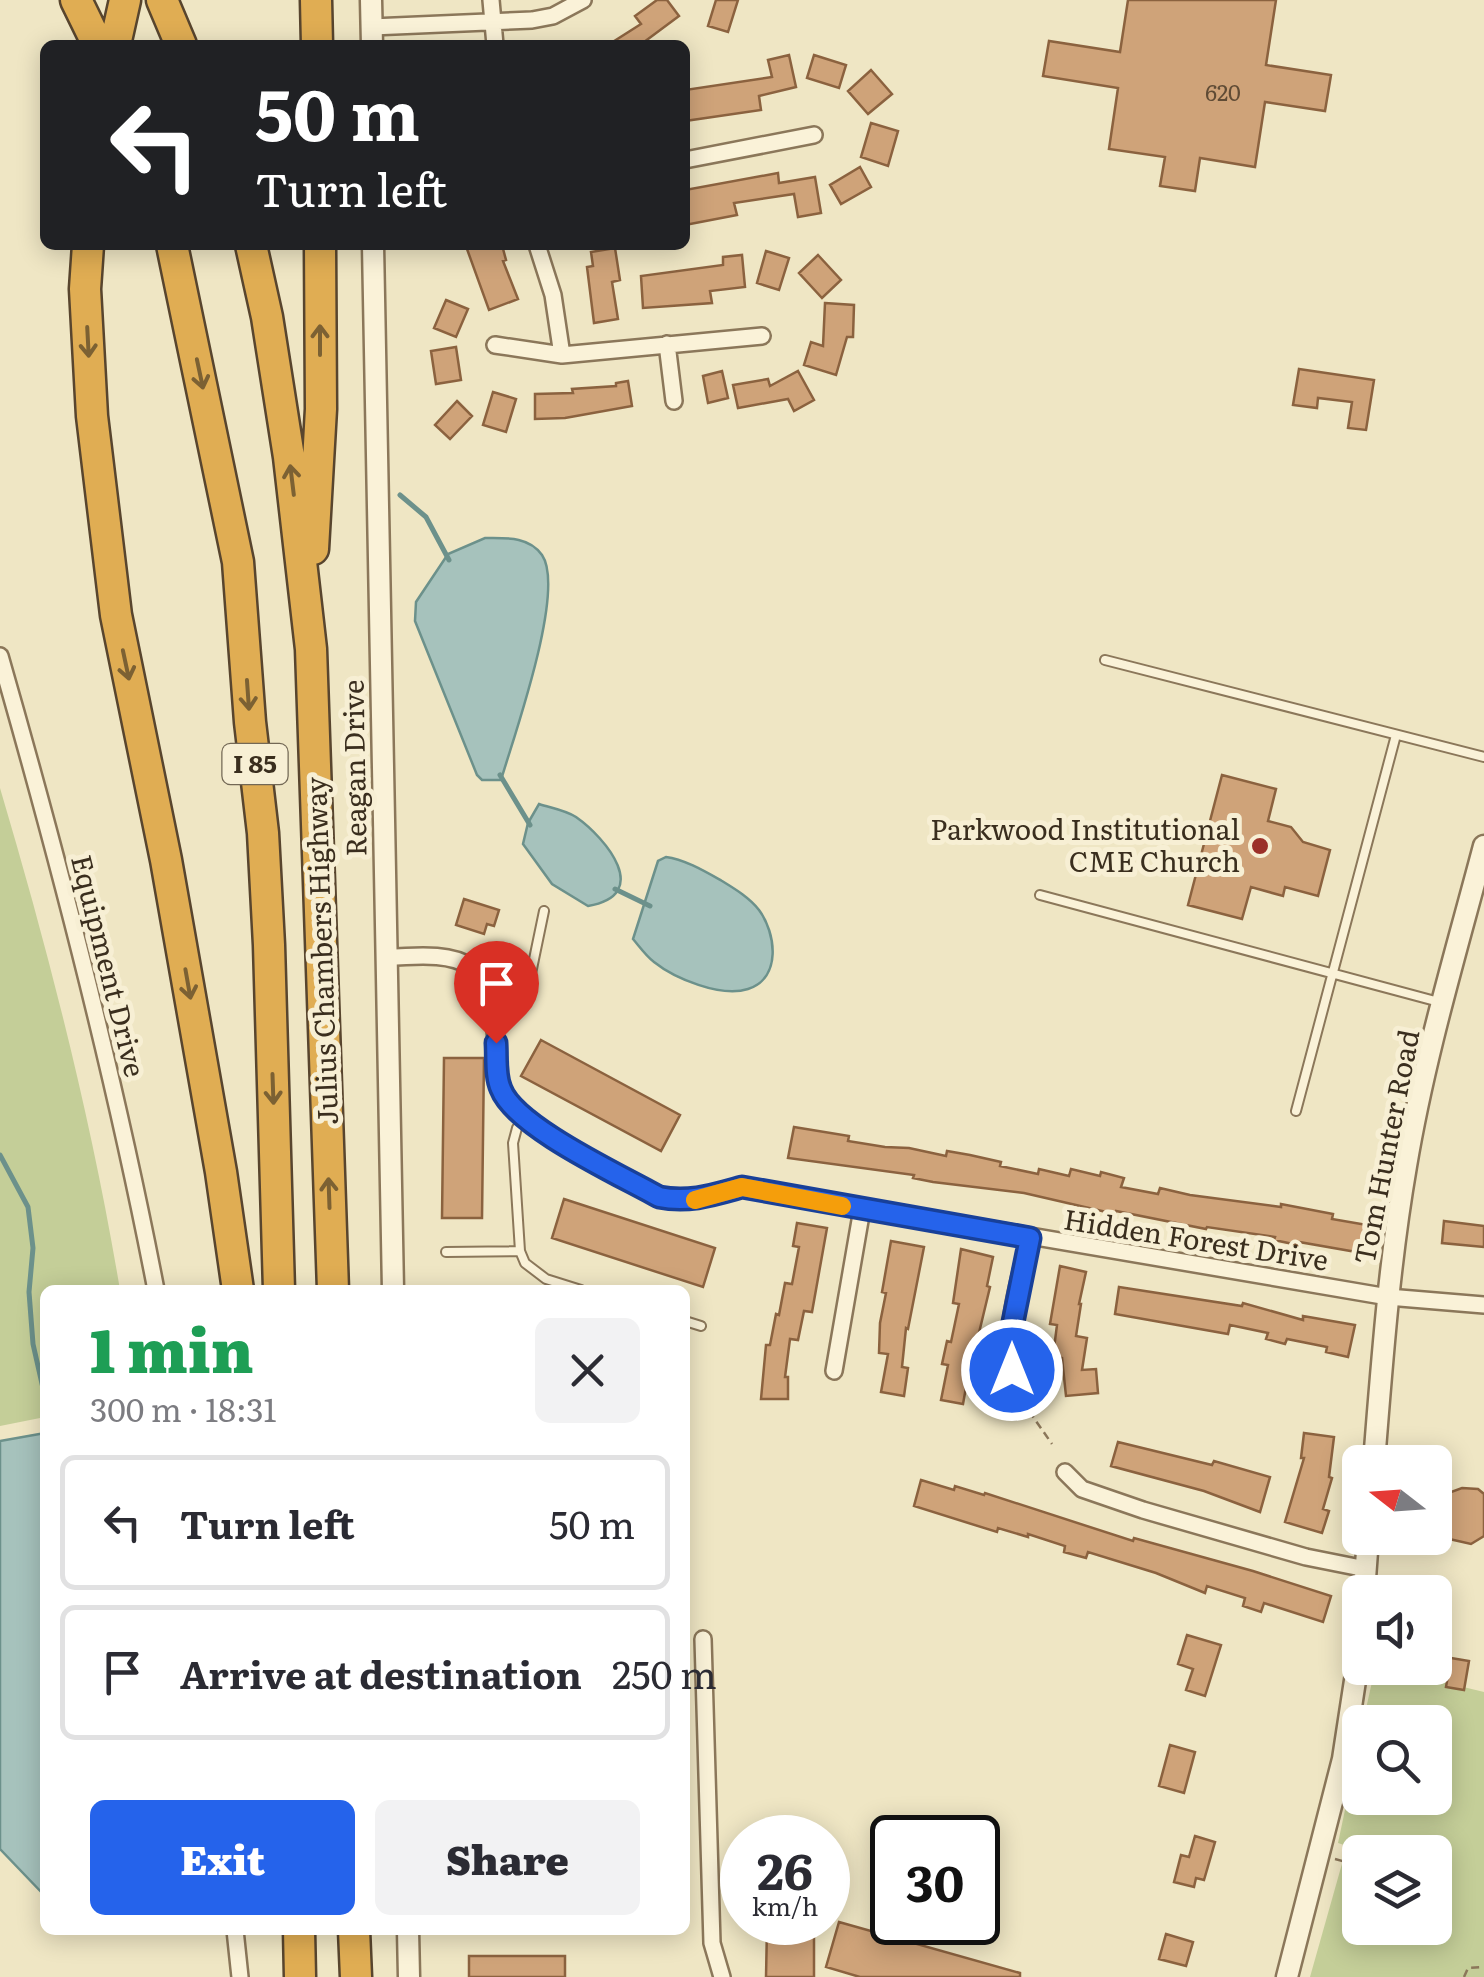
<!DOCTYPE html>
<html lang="en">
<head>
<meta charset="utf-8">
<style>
	body { margin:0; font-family:Literata,serif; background:#f2f2f3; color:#2b2b33; height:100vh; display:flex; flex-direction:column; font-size:38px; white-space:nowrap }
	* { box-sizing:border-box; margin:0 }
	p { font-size:32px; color:#7c7c81 }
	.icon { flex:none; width:55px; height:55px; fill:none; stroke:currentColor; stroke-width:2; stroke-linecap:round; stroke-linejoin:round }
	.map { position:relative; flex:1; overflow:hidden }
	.details { position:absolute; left:40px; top:1285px; width:650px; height:650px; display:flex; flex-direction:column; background:#fff; border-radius:15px; box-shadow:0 5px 25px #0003 }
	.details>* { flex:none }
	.guide { position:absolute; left:40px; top:40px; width:650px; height:210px; border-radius:15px; box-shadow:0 5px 25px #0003; background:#202124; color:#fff; overflow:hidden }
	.needle { width:65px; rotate:287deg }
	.controls { position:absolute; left:1342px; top:1445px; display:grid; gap:20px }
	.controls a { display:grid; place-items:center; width:110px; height:110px; border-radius:15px; background:#fff; box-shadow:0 5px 25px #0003; font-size:50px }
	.speed { position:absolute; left:720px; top:1815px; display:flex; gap:20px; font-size:50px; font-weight:700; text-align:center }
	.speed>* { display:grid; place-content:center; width:130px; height:130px; border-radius:50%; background:#fff; box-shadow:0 5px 25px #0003; line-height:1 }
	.speed small { font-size:25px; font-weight:400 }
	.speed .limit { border:5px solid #111; border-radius:15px; background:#fff; color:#111 }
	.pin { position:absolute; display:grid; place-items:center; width:85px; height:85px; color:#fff; margin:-102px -42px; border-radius:50% 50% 50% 0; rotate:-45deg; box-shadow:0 0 10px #0007 }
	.pin .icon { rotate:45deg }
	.me { position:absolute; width:110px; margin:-55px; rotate:0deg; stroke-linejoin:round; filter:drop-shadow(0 0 8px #0008) }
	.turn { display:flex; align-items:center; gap:35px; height:210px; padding:0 50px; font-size:45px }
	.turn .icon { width:130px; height:130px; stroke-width:2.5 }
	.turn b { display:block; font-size:70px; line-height:85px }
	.round { display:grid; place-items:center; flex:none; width:105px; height:105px; border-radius:15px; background:#f2f2f3 }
	.headline { display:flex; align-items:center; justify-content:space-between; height:170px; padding:0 50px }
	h1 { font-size:60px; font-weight:800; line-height:75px; color:#1e9e55 }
	.primary-button { display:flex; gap:20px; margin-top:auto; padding:20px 50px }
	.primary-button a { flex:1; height:115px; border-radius:15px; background:#2563eb; color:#fff; font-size:40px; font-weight:800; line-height:115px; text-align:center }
	.primary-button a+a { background:#f2f2f3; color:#2b2b33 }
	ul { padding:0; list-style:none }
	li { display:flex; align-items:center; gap:30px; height:135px; margin:0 20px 15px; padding:0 30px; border:5px solid #e1e1e2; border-radius:15px }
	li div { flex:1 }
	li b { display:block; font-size:38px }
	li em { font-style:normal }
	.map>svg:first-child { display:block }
</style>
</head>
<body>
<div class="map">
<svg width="1484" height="1977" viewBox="0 0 1484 1977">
	<rect width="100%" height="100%" fill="#efe6c4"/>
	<path fill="#c4ce98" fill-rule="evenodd" d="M0 788C49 953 92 1121 120 1290H45V1417L0 1426Z
		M1385 1668 1484 1692V1977H1310L1347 1846 1338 1843 1360 1739V1798H1435V1722H1363L1372 1682 1382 1684ZM1360 1852H1435V1928H1360Z"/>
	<path fill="#a6c2bc" stroke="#6c918b" stroke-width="2.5" d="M485 538C505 538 529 536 542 555 566 590 514 736 501 780H482L477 775 415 621 416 602 448 554Z
		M539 804C551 808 565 810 576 817 606 838 653 895 588 906L552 884 523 844 528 823Z
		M666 857C684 859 706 872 722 881 735 889 750 898 759 910 776 933 782 978 748 989 721 998 674 978 654 962 646 956 639 946 633 939L658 861Z
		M45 1433V1896L0 1849V1441Z"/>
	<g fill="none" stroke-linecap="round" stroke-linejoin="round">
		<path stroke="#6c918b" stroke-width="5" d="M400 495 426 517 449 560
			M500 775 530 825
			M615 889 650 906
			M0 1155 28 1207 33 1248 29 1292 33 1344 45 1397"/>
	</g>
	<path fill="#cfa379" stroke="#8b623f" stroke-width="2.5" d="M657 0H667L679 16 640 45H608L641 24 635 16Z
		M716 0H738L728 32 708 26Z
		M1128 0H1276L1266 65 1331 75 1325 111 1265 102 1255 167 1200 158 1195 191 1160 186 1165 157 1109 149 1118 88 1043 76 1049 41 1120 52Z
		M789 55 796 87 759 96 761 110 685 121V90L772 77 768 60Z
		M814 55 846 65 839 88 807 78Z
		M871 70 892 94 868 114 848 91Z
		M871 123 898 131 888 166 861 157Z
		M860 167 871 187 841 204 830 185Z
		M778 173 779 183 815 177 821 213 798 217 794 194 734 203 737 215 685 225V190Z
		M481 245H502L506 260 503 261 518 299 489 310 467 249Z
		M615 248 620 280 612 282 618 319 594 323 587 267 593 266 591 252Z
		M766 251 789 258 779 290 757 283Z
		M742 255 745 287 710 291 712 303 643 308 641 276 723 265V257Z
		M818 255 841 280 822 298 799 273Z
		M446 300 468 309 456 337 434 328Z
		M825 303 854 305 853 337H847L836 375 804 365 811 342 823 346Z
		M456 347 461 380 436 384 431 351Z
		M1299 369 1374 380 1366 430 1348 428 1352 402 1318 398 1317 408 1293 405Z
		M722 371 728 398 708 403 703 376Z
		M798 371 814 400 794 411 788 399 738 408 733 385 768 379 770 386Z
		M628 381 632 406 565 418 535 419V394L573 393 572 389 616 386V383Z
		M493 392 516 399 506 432 483 425Z
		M457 401 472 416 450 439 435 425Z
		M1222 775 1276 789 1268 821 1291 827 1303 842 1330 850 1318 896 1285 887 1283 896 1251 887 1242 919 1188 905Z
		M464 899 499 910 494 926 487 924 484 934 456 925Z
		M541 1040 680 1115 661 1151 521 1076Z
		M444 1058H484L482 1218H442Z
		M794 1127 849 1136 848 1141 885 1147 909 1148 946 1156 947 1151 970 1155 1001 1162 1000 1166 1038 1174 1039 1169 1069 1176 1071 1169 1100 1176 1101 1172 1124 1178 1121 1187 1158 1194 1160 1188 1190 1195 1281 1207V1204L1333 1214 1332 1219 1367 1225 1362 1253 1299 1242 1298 1245 1274 1240 1275 1237 1207 1227 1206 1229 1116 1211 1115 1214 1024 1193 933 1182 913 1178 914 1175 788 1158Z
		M564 1199 715 1248 703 1287 552 1238Z
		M1444 1221 1484 1226V1247L1442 1243Z
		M797 1223 827 1228 812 1312 804 1311 798 1340 790 1339 785 1377H788V1399H761L766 1345H770L776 1314 779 1315 785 1283 792 1284 799 1247 793 1246Z
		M891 1241 924 1247 908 1329 906 1328 902 1367 908 1368 904 1396 881 1392 888 1354 879 1353 880 1323 886 1293 882 1292Z
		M961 1249 993 1257 987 1286 990 1287 978 1337H975L963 1404 941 1400 948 1365 942 1364 947 1341 951 1342 959 1304 953 1303Z
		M1060 1266 1086 1272 1079 1304H1081L1076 1336 1087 1338 1082 1370 1096 1369 1098 1393 1066 1396 1062 1358 1053 1356 1057 1325 1050 1324Z
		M1119 1287 1242 1306 1243 1303 1303 1320V1316L1355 1325 1348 1357 1326 1352 1327 1347 1287 1339 1285 1344 1266 1339 1268 1333 1230 1325 1228 1334 1115 1314Z
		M1304 1433 1334 1437 1329 1477 1332 1478 1323 1509 1329 1511 1322 1533 1285 1522 1304 1458H1301Z
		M1118 1442 1212 1465 1214 1461 1270 1477 1260 1512 1204 1491 1111 1466Z
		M921 1480 954 1490 955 1486 984 1495 985 1493 1133 1541 1134 1538 1253 1571 1331 1596 1323 1622 1264 1603 1261 1612 1243 1606 1245 1598 1207 1586 1205 1593 1156 1573 1088 1552 1086 1558 1064 1552 1065 1546 1028 1534V1537L998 1528 997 1532 914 1506Z
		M1462 1488 1478 1489 1484 1494V1536L1471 1544 1445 1538 1435 1530V1501L1443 1502 1451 1492Z
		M1187 1635 1221 1645 1205 1696 1186 1690 1193 1669 1178 1664Z
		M1451 1658 1469 1661 1464 1690 1446 1687Z
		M1170 1745 1195 1752 1184 1793 1159 1786Z
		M1195 1836 1215 1842 1204 1880 1196 1878 1194 1887 1174 1882 1181 1855 1189 1857Z
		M839 1922 1020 1973V1977H860L826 1967Z
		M767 1927H814V1977H766Z
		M1166 1934 1193 1942 1186 1966 1159 1959Z
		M469 1956H565V1977H469Z"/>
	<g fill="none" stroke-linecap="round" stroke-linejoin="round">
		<defs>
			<path id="service" d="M1105 660 1484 757
				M1040 895 1439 1002
				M495 1017 519 1007 527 993 544 911
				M1296 1111 1396 735
				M525 1118 517 1128 513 1143 520 1251 525 1263 546 1279 581 1290
				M446 1252 520 1251
				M685 1321 701 1326"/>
			<path id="minor" d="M491 0 495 45
				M372 27 532 20 553 16 583 0
				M685 160 814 135
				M537 245 553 295 562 355
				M667 344 674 401
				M495 345 562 355 762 336
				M0 656C60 865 115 1077 156 1290
				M385 958C468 951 493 959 496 1047 497 1068 498 1087 510 1105 529 1132 626 1178 659 1197 689 1203 713 1195 743 1187L1388 1297 1484 1305
				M834 1371 862 1209
				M1018 1384C1000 1337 1018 1284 1030 1237
				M1065 1472 1082 1489 1143 1510 1306 1557 1366 1569
				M703 1639 712 1943 722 1977
				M235 1930 240 1977"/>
			<path id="tertiary" d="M371 0 372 45
				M373 245 393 1290
				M1374 1462C1382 1363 1389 1264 1406 1166 1424 1058 1456 952 1484 846
				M1364 1592 1368 1538
				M408 1930 409 1977
				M1287 1977 1343 1759 1360 1648"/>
			<path id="motorway" d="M76 0 98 45
				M162 0 181 45
				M316 0 317 45
				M115 45 125 0
				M88 245 85 289 92 416 116 615 166 860 221 1172 238 1290
				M172 245 238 562 250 722 263 833 269 945 279 1290
				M251 245 267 317 289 457 311 649 333 1290
				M313 549 321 409 320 245
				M299 1930 300 1977
				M354 1930 356 1977"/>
		</defs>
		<use href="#service" stroke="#8b775a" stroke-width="12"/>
		<use href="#minor" stroke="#8b775a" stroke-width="20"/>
		<use href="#tertiary" stroke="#8b775a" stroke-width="25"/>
		<use href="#motorway" stroke="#58452e" stroke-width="35"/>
		<path stroke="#8b775a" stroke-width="2.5" stroke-dasharray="8 5" stroke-linecap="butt" d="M1029 1411 1052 1444
			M1335 1859 1360 1866
			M1464 1977 1468 1968 1484 1967"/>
		<use href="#service" stroke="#faf2d8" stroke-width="8"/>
		<use href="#minor" stroke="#faf2d8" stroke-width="15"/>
		<use href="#tertiary" stroke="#faf2d8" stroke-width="20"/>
		<use href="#motorway" stroke="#e0ad53" stroke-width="30"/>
	</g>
	<defs><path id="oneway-shaft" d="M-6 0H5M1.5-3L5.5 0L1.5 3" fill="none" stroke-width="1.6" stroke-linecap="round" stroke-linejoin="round" transform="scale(2.5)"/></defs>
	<g stroke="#7c6133">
		<use href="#oneway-shaft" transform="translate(320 340) rotate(-90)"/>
		<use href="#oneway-shaft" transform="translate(88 342) rotate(87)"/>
		<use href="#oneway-shaft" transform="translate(200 374) rotate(78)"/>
		<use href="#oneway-shaft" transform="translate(292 480) rotate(-97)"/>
		<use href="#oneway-shaft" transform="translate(126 665) rotate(78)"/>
		<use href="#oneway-shaft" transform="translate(248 695) rotate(86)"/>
		<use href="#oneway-shaft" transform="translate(188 984) rotate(80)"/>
		<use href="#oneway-shaft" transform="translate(273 1089) rotate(88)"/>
		<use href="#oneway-shaft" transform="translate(329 1193) rotate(-92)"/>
	</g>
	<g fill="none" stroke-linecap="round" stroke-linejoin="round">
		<defs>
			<path id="route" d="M496 1043C497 1058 495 1076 501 1089 515 1127 622 1176 659 1197 689 1203 713 1195 742 1187L1030 1238 1010 1337 1012 1370"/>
		</defs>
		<use href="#route" stroke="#184099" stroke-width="25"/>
		<use href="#route" stroke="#2563eb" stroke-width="18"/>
		<path stroke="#f59e0b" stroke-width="18" d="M695 1200 742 1187 842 1206"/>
	</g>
	<circle fill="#9b3028" stroke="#f7efd4" stroke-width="4" cx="1260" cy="846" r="10"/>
	<g text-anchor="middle" stroke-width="10" stroke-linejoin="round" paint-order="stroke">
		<g font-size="22" fill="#5f4b35">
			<text x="1223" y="101">620</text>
		</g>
		<rect fill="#f7efd4" stroke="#736855" stroke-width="2.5" x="222.5" y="744" width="65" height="40" rx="8"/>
		<g font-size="25" font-weight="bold" fill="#3a2e1e">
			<text x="255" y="773">I 85</text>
		</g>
		<g font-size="28" fill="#3a2e1e" stroke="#f7efd4">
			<text transform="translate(355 768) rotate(-91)" y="10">Reagan Drive</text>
			<text transform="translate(322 951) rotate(-92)" y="10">Julius Chambers Highway</text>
			<text transform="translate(108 966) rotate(76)" y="10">Equipment Drive</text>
			<text transform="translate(1387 1147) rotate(-79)" y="10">Tom Hunter Road</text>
			<text transform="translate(1196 1240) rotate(9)" y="10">Hidden Forest Drive</text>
		</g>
		<g font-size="28" fill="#3a2e1e" stroke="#f7efd4" text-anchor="end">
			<text x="1240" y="840">Parkwood Institutional<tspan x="1240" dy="32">CME Church</tspan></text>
		</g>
	</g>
</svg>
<div class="controls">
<a><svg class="needle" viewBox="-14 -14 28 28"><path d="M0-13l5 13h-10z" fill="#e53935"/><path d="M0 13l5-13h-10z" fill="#7c7c81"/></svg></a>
<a><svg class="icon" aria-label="sound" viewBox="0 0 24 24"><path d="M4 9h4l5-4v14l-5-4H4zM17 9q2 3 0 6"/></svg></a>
<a><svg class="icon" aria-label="search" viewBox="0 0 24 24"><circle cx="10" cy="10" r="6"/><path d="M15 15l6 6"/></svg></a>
<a><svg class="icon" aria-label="layers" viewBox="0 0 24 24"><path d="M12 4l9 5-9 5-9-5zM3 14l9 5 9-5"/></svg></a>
</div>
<div class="speed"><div>26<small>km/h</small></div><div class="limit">30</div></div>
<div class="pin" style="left:496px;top:1043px;background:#d93025"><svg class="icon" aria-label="arrive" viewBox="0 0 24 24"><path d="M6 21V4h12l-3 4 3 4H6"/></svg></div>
<svg class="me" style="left:1012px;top:1370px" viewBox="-20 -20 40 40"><circle r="17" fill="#2563eb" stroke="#fff" stroke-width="3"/><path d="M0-11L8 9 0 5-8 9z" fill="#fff"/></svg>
<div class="guide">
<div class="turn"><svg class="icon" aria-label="left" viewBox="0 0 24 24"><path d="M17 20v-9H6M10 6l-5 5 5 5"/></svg><div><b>50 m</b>Turn left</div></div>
</div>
<section class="details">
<div class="headline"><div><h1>1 min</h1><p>300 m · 18:31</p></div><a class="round"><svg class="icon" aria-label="close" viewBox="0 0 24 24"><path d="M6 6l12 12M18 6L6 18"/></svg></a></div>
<ul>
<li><svg class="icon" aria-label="left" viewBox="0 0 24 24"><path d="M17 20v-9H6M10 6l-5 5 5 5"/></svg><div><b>Turn left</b></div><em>50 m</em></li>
<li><svg class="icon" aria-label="arrive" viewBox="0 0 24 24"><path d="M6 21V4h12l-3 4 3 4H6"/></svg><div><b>Arrive at destination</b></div><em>250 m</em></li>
</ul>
<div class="primary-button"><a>Exit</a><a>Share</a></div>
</section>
</div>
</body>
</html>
